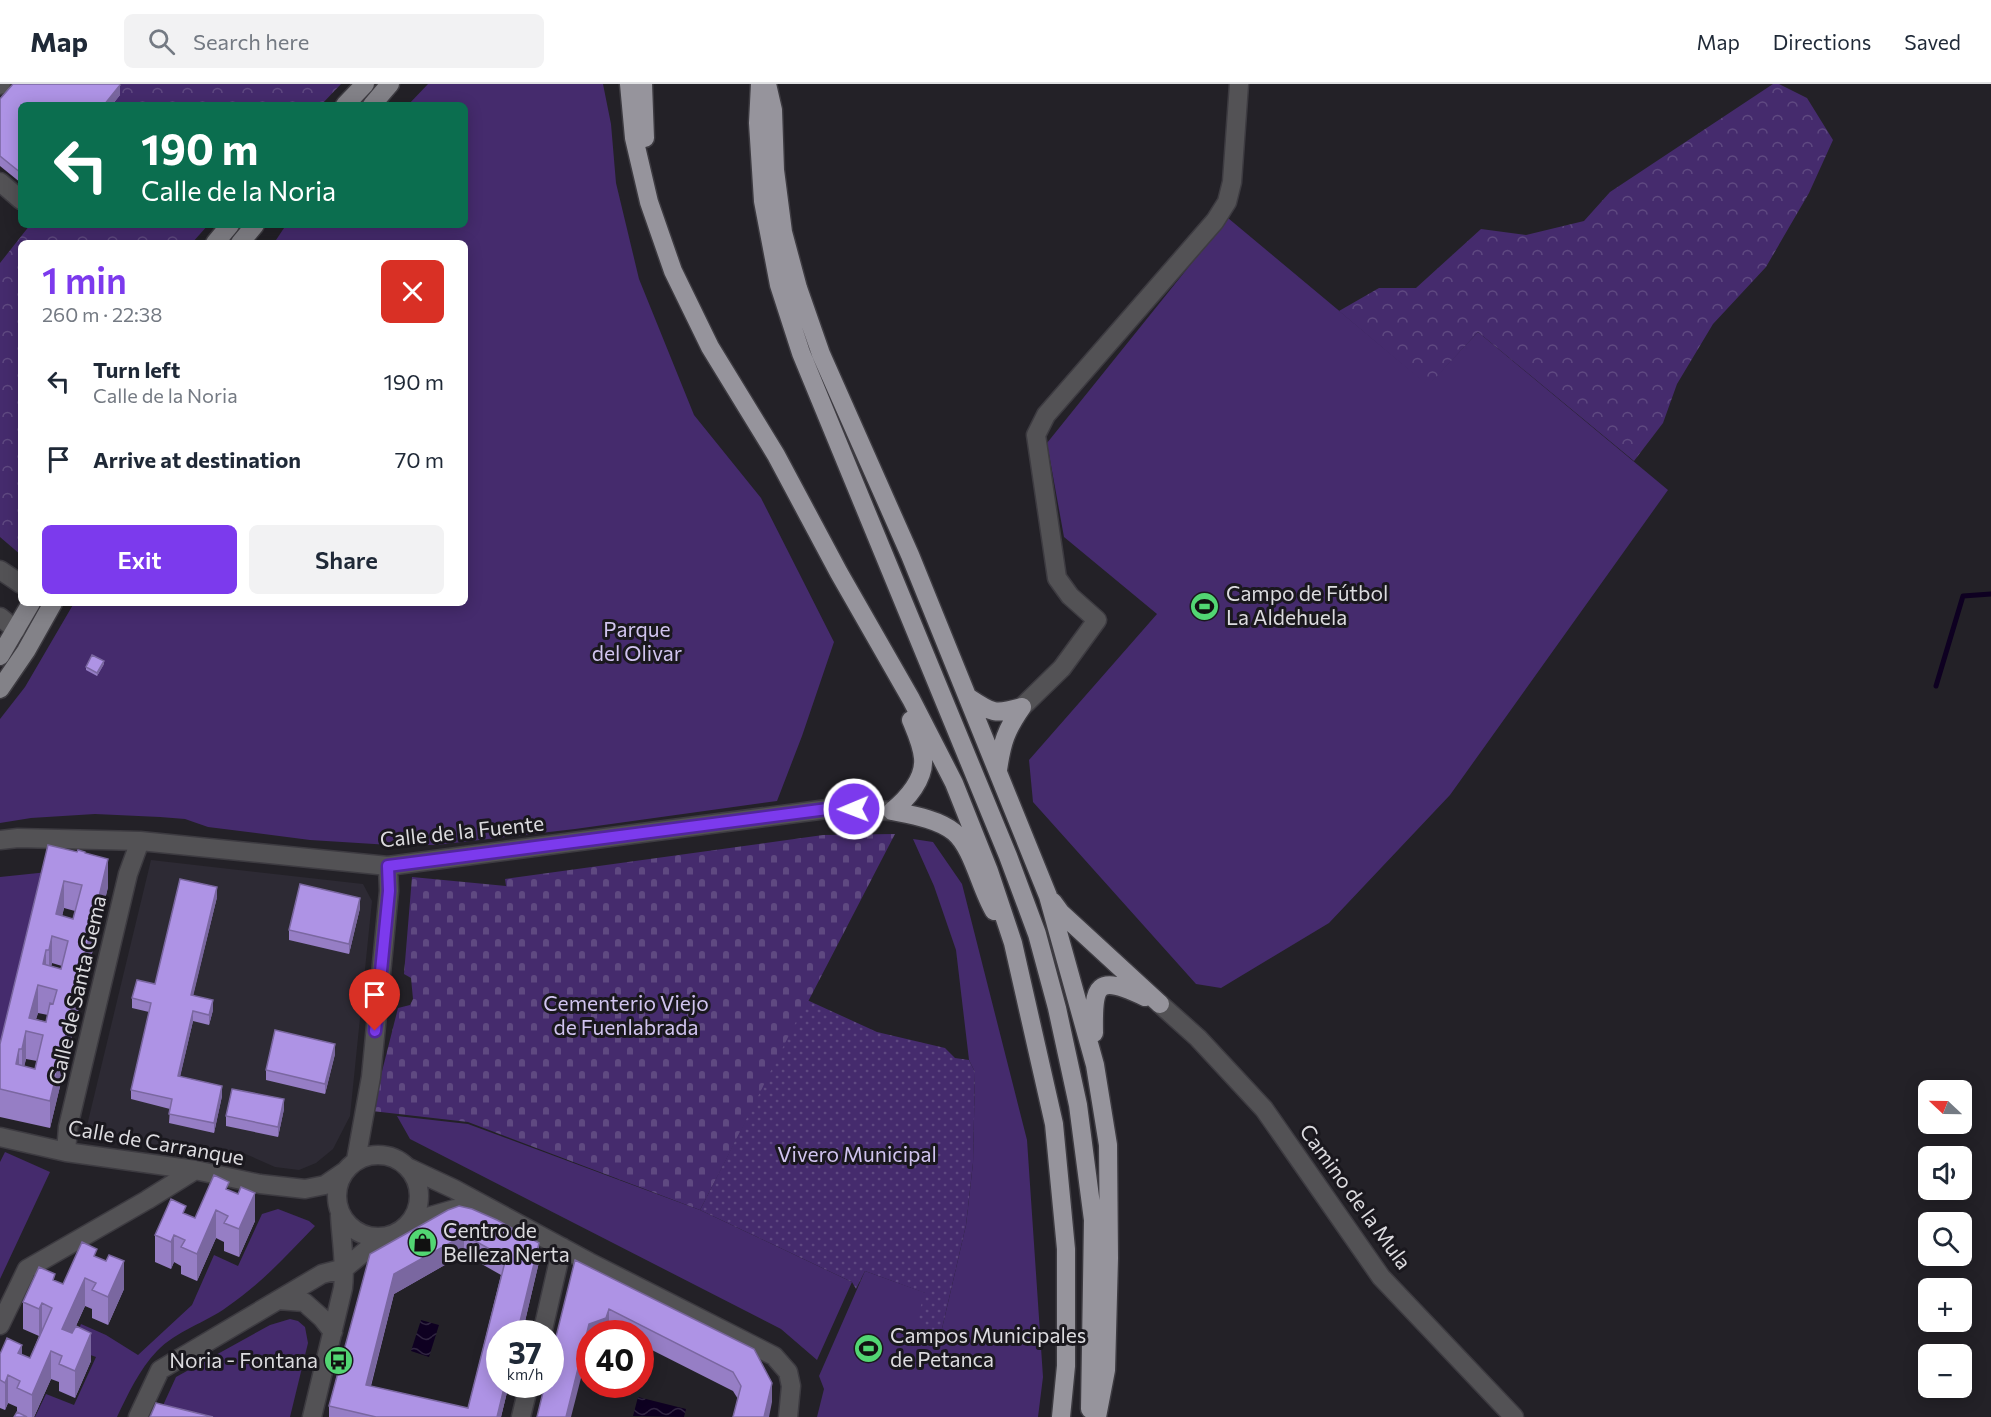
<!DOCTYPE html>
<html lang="en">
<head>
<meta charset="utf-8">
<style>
	body { margin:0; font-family:Commissioner,sans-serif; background:#f2f2f3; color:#1f2937; height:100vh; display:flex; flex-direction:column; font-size:22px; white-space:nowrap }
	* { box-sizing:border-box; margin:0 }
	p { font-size:20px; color:#747a83 }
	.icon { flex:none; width:33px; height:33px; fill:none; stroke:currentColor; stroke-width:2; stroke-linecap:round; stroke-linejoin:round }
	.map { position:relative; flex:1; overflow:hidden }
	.panel { position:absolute; left:18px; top:156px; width:450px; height:366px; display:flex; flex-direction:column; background:#fff; border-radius:9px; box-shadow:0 3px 15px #0003 }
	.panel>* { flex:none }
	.top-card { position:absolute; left:18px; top:18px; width:450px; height:126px; border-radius:9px; box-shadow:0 3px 15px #0003; background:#0b6e4f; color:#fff; overflow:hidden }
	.needle { width:39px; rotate:292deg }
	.fabs { position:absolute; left:1918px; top:996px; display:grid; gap:12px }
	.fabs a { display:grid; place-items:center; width:54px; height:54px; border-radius:9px; background:#fff; box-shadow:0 3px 15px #0003; font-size:30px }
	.speed { position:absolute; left:486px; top:1236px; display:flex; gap:12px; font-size:30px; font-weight:700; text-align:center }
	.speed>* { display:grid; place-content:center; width:78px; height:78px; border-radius:50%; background:#fff; box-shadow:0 3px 15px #0003; line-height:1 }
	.speed small { font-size:15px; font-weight:400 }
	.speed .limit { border:9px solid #d22; background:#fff; color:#111 }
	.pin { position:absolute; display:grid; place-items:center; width:51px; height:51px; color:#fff; margin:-62px -26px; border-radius:50% 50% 50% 0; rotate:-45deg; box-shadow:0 0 6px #0007 }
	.pin .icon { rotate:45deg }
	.me { position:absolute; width:66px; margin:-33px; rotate:269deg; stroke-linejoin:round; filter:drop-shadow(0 0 4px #0008) }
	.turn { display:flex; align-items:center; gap:21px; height:126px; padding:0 24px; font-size:27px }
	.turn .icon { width:78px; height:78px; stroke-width:2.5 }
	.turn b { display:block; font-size:42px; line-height:51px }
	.round { display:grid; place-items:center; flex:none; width:63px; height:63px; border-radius:9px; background:#f2f2f3 }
	.summary { display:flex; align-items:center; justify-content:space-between; height:102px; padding:0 24px }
	h1 { font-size:36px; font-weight:600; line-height:45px; color:#7c3aed }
	.primary-button { display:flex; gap:12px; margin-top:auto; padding:12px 24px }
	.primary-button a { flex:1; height:69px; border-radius:9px; background:#7c3aed; color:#fff; font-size:24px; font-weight:600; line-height:69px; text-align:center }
	.primary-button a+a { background:#f2f2f3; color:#1f2937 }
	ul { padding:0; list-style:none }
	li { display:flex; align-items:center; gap:18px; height:78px; padding:0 24px }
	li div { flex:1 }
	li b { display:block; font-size:22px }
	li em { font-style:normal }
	header { display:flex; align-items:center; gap:36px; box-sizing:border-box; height:84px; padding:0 30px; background:#fff; border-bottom:2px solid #e0e1e3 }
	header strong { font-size:28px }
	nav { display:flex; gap:33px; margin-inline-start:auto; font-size:21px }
	.search { width:420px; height:54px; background:#f2f2f3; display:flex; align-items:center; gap:15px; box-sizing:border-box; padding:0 21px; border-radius:9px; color:#747a83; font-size:22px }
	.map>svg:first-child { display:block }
</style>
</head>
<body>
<header>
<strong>Map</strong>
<div class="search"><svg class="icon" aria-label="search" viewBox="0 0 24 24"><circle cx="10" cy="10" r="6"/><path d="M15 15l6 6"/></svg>Search here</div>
<nav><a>Map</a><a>Directions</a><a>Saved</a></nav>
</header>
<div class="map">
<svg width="1991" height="1333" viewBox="0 0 1991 1333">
	<defs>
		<pattern id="forest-crowns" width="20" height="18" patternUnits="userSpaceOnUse" patternTransform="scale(1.5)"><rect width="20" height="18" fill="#452b6d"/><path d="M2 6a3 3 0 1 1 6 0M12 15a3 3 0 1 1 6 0" fill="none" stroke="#5f4981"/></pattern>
		<pattern id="cemetery-stones" width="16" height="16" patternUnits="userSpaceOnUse" patternTransform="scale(1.5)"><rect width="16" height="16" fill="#452b6d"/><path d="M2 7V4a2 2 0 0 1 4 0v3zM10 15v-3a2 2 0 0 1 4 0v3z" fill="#5f4981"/></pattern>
		<pattern id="garden-dots" width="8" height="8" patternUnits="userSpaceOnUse" patternTransform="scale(1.5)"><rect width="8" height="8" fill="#452b6d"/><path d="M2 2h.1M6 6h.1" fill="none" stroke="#5f4981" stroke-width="1.8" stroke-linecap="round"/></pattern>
		<pattern id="water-waves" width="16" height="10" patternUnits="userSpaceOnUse" patternTransform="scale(1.5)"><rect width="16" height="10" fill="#0e0021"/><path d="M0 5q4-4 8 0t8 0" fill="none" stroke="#302541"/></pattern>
	</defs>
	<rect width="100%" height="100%" fill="#232127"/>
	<path fill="#2d2a34" d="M151 776 363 800 372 817 350 1032 333 1065 316 1079 299 1086 275 1083 241 1068 84 1054Z"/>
	<path fill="#452b6d" d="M428 0H603L611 40 616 99 639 195 694 331 761 414 834 558 802 652 777 717 575 745 436 761H390L310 756 208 743 185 735 160 733 95 730 31 734 0 739V635L25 603 74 519H465V159H274L286 141H465V21H408Z
		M1228 134 1428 301 1478 248 1668 406 1450 711 1329 839 1221 904 1196 900 1033 718 1029 676 1157 530 1064 453 1047 359Z
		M913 755 933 758 962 800 1027 1056 1043 1293 1038 1333H817L824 1305 819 1292 865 1187 926 1209 941 1249 966 1141 973 1079 975 988 969 976 956 866 934 802Z
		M48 788 0 988V793Z
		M397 1032 468 1040 700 1126 852 1198 817 1276 781 1245 410 1055Z
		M5 1068 50 1088 0 1195V1078Z
		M278 1125 309 1137 315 1142C287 1171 261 1200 227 1223 205 1239 176 1247 157 1267 139 1286 128 1310 117 1333H35L46 1310 74 1321 96 1273 71 1264 81 1240 106 1251 138 1271 192 1221 214 1171 238 1182 262 1130Z
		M290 1235 298 1237 305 1243 308 1259 290 1333H181L160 1328 176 1293 270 1241Z"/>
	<path fill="url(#forest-crowns)" d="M121 0H341L321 21H106Z
		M1773 0H1779L1807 14 1833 56 1809 109 1766 183 1713 240 1677 300 1663 339 1634 377 1478 248 1428 302 1339 227 1379 204H1416L1481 145 1526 151 1584 137 1610 108Z
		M30 141H208L192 159H21V471L0 453V179Z"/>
	<path fill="url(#cemetery-stones)" d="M895 750 700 1126 468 1038 372 1027 398 924 410 921 413 915 411 894 404 890 412 793 506 802 505 795 823 751Z"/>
	<path fill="url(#garden-dots)" d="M807 916 877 948 945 964 955 974 969 976 975 988 973 1079 966 1141 941 1249 916 1237 925 1209 865 1187 856 1205 852 1198 700 1126Z"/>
	<path fill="url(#water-waves)" d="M421 1236 439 1241 429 1273 411 1267Z
		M638 1313 686 1325 684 1333 633 1332Z"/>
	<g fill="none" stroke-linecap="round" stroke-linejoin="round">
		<path stroke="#0e0021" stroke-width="5" d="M1936 602 1963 512 1991 510"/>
		<defs>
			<path id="minor" d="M0 1 1 0
				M0 98 21 116
				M0 486 21 500
				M0 533 16 546
				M1022 623 1062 584 1097 536 1070 512 1057 494 1036 351 1046 331 1215 137 1227 118 1232 98 1239 0
				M0 756 18 754 140 757 388 782 835 724 892 727
				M1160 920 1198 954 1264 1025 1381 1193 1514 1333
				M0 1053 66 1068 195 1086 260 1100 305 1105 325 1101 344 1088
				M66 1068 68 1043 128 790 140 757
				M337 1112a41 41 0 1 1 82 0a41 41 0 1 1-82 0Z
				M356 1076 371 993 389 807 388 782
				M409 1084 454 1105 589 1178 774 1272 788 1288 791 1302 788 1333
				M410 1138 455 1125H465
				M278 1216 304 1218 322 1234 333 1248
				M0 1241 27 1185 147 1116 195 1086
				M542 1250 562 1163
				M138 1333 160 1286 322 1190 345 1184 381 1154
				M312 1333 343 1204C346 1180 341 1155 340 1131
				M521 1333 529 1300"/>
			<path id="major" d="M345 21 365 0
				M372 21 390 0
				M215 159 230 141
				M240 159 255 141
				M0 572 31 519
				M0 605 26 567 53 519"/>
			<path id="highway" d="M629 0 634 54 649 118 673 187 710 263 776 371 839 489 911 615 954 699 989 787 1013 859 1054 1040 1066 1165V1282L1061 1333
				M643 0 645 54
				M760 0 758 39 763 117 779 201 801 269 1008 772 1037 850 1057 924 1078 1021 1093 1136 1090 1325
				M767 0 773 26 775 86 783 148 798 204 821 270 910 471 1048 812 1095 981 1108 1061 1109 1174 1106 1286 1097 1333
				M968 613C992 629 994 631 1022 623
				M998 686C1002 658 1006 646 1022 623
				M892 727C912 731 938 735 954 748 973 764 980 804 994 827
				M892 727C907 715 925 695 923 674 922 661 916 648 911 636
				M1053 818 1061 829 1160 920
				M1094 949C1093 900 1096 890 1145 913"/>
		</defs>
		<use href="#minor" stroke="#3d3b41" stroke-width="21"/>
		<use href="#major" stroke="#3d3b41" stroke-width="21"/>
		<use href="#highway" stroke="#3d3b41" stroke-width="21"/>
		<use href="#minor" stroke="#535255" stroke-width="18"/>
		<use href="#major" stroke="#838288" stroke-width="18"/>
		<use href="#highway" stroke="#96949c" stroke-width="18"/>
	</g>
	<path fill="#967ec5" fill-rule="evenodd" d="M120 11 112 21H21V99L0 82V15Z
		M104 580 97 592 86 586V583Z
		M48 761 85 770 108 803 50 1044 0 1033V960ZM64 824 75 827 73 835 62 832ZM52 879 62 882 61 885 51 882ZM38 929 48 931 46 938 36 935ZM26 975 37 977 35 985 24 982Z
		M217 813 193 911 213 926 209 941 193 937 180 992 222 1012 214 1049 169 1039 170 1025 131 1015V1006L149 928 132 924V914L155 900Z
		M360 824 349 870 289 856V846Z
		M335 970 325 1010 266 996V986Z
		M284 1025 278 1053 226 1042V1032Z
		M229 1106 255 1137 239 1173 224 1167V1158L216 1154 197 1197 181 1190V1182L174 1178 171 1185 155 1178V1151L186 1130 195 1134Z
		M448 1126 539 1178 522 1250H500V1300H509L501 1333H329V1322L370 1170ZM464 1170 501 1191 468 1324 371 1302 394 1210Z
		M97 1174 124 1205 108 1241 92 1234V1225L85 1222 76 1242 91 1277 75 1314 59 1307V1298L51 1295 34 1333H14L17 1328V1323L8 1319 5 1326 0 1324V1270L22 1271 30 1274 39 1252 23 1245V1218L55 1197 63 1200Z
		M575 1176 772 1299V1318L738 1315 733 1307 640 1260V1250H619L609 1245 589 1260Z"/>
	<path fill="#7a67a0" d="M120 1V11L112 21H104Z
		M104 577V580L97 592V589Z
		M108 775V803L50 1044V1017Z
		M64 797V824L57 854 56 830Z
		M217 803V813L191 921V911Z
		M360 814V824L349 870V860Z
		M52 852V879L49 894V866Z
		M46 866V894L43 880Z
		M38 901V929L32 949 29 934Z
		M213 916V926L209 941V931Z
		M193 927V937L178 1002V992Z
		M26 947V975L22 993V965Z
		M335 960V970L325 1010V1000Z
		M19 965V992L16 980Z
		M222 1002V1012L214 1049V1039Z
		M284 1015V1025L278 1053V1043Z
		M255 1109V1137L239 1173V1145Z
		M216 1126V1154L197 1197V1170Z
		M174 1151V1178L171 1185V1158Z
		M464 1151V1170L394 1210 366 1320V1301L394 1190Z
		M539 1159V1178L522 1250H517Z
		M124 1177V1205L108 1241V1213Z
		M85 1194V1222L62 1272V1245Z
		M42 1219V1247L39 1252V1225Z
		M609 1225V1245L607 1250H590V1259L571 1333H566L589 1240Z
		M91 1249V1277L75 1314V1287Z
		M22 1261V1289L18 1297V1269Z
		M51 1267V1295L34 1333H32V1311Z
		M8 1291V1319L5 1326V1299Z
		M772 1299V1318L769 1333H764Z
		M505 1300H509L501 1333H497Z"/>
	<path fill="#ae93e5" stroke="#7a67a0" stroke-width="1.5" fill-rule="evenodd" d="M13 0H119L120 1 104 21H21V89L0 72V15Z
		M92 571 104 577 97 589 86 583Z
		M48 761 77 768 78 766 85 768V769L108 775 50 1017 0 1005V960ZM64 797 82 801 73 835 56 830ZM52 852 68 857 61 885 43 880 46 866H49ZM38 901 57 906 53 920 50 919 46 938 29 934ZM26 947 43 951 35 985 16 980 19 965H22Z
		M180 795 217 803 191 911 213 916 209 931 193 927 178 992 222 1002 214 1039 169 1030 172 1015 131 1006 151 919 132 914 137 896 155 900Z
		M300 800 360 814 349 860 289 846Z
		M275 946 335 960 325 1000 266 986Z
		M232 1005 284 1015 278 1043 226 1032Z
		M214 1091 229 1098 226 1105 238 1110 241 1103 255 1109 239 1145 224 1139 228 1132 216 1126 197 1170 181 1163 185 1156 174 1151 171 1158 155 1151 171 1115 186 1122 183 1129 195 1134Z
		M459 1122 472 1125 497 1136 539 1159 517 1250H500V1300H505L497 1333H376L329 1322 370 1170 448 1126ZM464 1151 506 1174 468 1324 366 1301 394 1190Z
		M82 1158 97 1165 94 1172 106 1177 109 1171 124 1177 108 1213 92 1206 96 1199 85 1194 62 1245 72 1249 76 1242 91 1249 75 1287 59 1280 62 1272 51 1267 32 1311 17 1304 20 1297 8 1291 5 1299 0 1296V1270L7 1254 22 1261 18 1269 30 1274 52 1224 42 1219 39 1225 23 1218 39 1183 55 1190 53 1196 63 1200Z
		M575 1176 754 1265 772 1299 764 1333H733L741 1302 733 1288 609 1225 606 1234 589 1240 566 1333H537L545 1300H550V1277Z
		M156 1319 213 1333H150Z
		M17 1328 27 1333H14Z"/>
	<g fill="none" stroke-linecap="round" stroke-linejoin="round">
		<defs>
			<path id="route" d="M375 947 389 807 388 782 835 724 854 725"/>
		</defs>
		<use href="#route" stroke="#51269a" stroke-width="15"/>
		<use href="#route" stroke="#7c3aed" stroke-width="10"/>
	</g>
	<defs>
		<symbol id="stadium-disc" viewBox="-11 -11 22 22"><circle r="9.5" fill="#52d673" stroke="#1a181e"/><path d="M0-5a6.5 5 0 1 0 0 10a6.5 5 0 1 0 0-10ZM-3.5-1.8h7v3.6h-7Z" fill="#111"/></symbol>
		<symbol id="shop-disc" viewBox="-11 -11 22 22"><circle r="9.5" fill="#52d673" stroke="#1a181e"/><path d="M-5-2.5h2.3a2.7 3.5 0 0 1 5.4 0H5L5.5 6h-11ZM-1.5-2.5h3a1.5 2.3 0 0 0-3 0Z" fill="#111"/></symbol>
		<symbol id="bus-disc" viewBox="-11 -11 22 22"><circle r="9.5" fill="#52d673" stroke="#1a181e"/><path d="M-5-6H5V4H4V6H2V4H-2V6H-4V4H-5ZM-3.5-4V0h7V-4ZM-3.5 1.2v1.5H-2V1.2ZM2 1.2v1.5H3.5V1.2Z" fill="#111"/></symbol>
	</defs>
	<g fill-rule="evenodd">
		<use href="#stadium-disc" x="1188" y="506" width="33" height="33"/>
		<use href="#shop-disc" x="406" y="1142" width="33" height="33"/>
		<use href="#stadium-disc" x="852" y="1248" width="33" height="33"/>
		<use href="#bus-disc" x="322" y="1260" width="33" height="33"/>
	</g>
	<g text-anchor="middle" stroke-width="6" stroke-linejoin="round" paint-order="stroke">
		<g font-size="21" fill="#dcdbdf" stroke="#1a181e" text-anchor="start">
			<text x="1226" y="517">Campo de Fútbol<tspan x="1226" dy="24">La Aldehuela</tspan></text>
			<text x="443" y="1154">Centro de<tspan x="443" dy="24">Belleza Nerta</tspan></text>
			<text x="890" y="1259">Campos Municipales<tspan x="890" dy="24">de Petanca</tspan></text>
			<text x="318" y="1284" text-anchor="end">Noria - Fontana</text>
		</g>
		<g font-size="21" fill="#d1c4ef" stroke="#1a181e">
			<text x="637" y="553">Parque<tspan x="637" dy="24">del Olivar</tspan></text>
			<text x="626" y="927">Cementerio Viejo<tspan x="626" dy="24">de Fuenlabrada</tspan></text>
			<text x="857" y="1078">Vivero Municipal</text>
		</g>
		<g font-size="21" fill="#dcdbdf" stroke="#1a181e">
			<text transform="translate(462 748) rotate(-6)" y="7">Calle de la Fuente</text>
			<text transform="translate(78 906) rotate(-77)" y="7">Calle de Santa Gema</text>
			<text transform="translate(156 1059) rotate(10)" y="7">Calle de Carranque</text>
			<text transform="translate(1355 1113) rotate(54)" y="7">Camino de la Mula</text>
		</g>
	</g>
</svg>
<div class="fabs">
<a><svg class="needle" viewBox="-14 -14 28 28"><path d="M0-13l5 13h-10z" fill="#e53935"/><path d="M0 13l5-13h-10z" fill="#747a83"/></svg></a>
<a><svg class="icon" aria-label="sound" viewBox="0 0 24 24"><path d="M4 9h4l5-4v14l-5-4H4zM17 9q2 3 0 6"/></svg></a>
<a><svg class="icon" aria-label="search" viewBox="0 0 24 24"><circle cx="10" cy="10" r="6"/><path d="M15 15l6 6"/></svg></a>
<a>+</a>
<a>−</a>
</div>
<div class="speed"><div>37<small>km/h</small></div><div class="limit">40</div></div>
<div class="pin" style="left:375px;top:947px;background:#d93025"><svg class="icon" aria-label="arrive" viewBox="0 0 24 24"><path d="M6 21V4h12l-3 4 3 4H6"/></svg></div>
<svg class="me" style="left:854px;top:725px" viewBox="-20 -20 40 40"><circle r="17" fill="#7c3aed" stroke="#fff" stroke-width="3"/><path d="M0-11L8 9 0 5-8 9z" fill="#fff"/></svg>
<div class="top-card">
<div class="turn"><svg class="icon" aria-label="left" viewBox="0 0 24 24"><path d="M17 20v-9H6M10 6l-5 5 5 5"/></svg><div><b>190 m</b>Calle de la Noria</div></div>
</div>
<section class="panel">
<div class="summary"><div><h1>1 min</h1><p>260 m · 22:38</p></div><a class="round" style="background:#d93025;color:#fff"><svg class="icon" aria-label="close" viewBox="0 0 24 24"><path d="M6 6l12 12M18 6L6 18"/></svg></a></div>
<ul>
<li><svg class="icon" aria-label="left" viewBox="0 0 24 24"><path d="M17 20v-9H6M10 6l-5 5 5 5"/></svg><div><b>Turn left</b><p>Calle de la Noria</p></div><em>190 m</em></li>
<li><svg class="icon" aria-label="arrive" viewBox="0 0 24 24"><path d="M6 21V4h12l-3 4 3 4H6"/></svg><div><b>Arrive at destination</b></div><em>70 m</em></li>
</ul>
<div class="primary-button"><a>Exit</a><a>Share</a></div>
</section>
</div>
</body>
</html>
